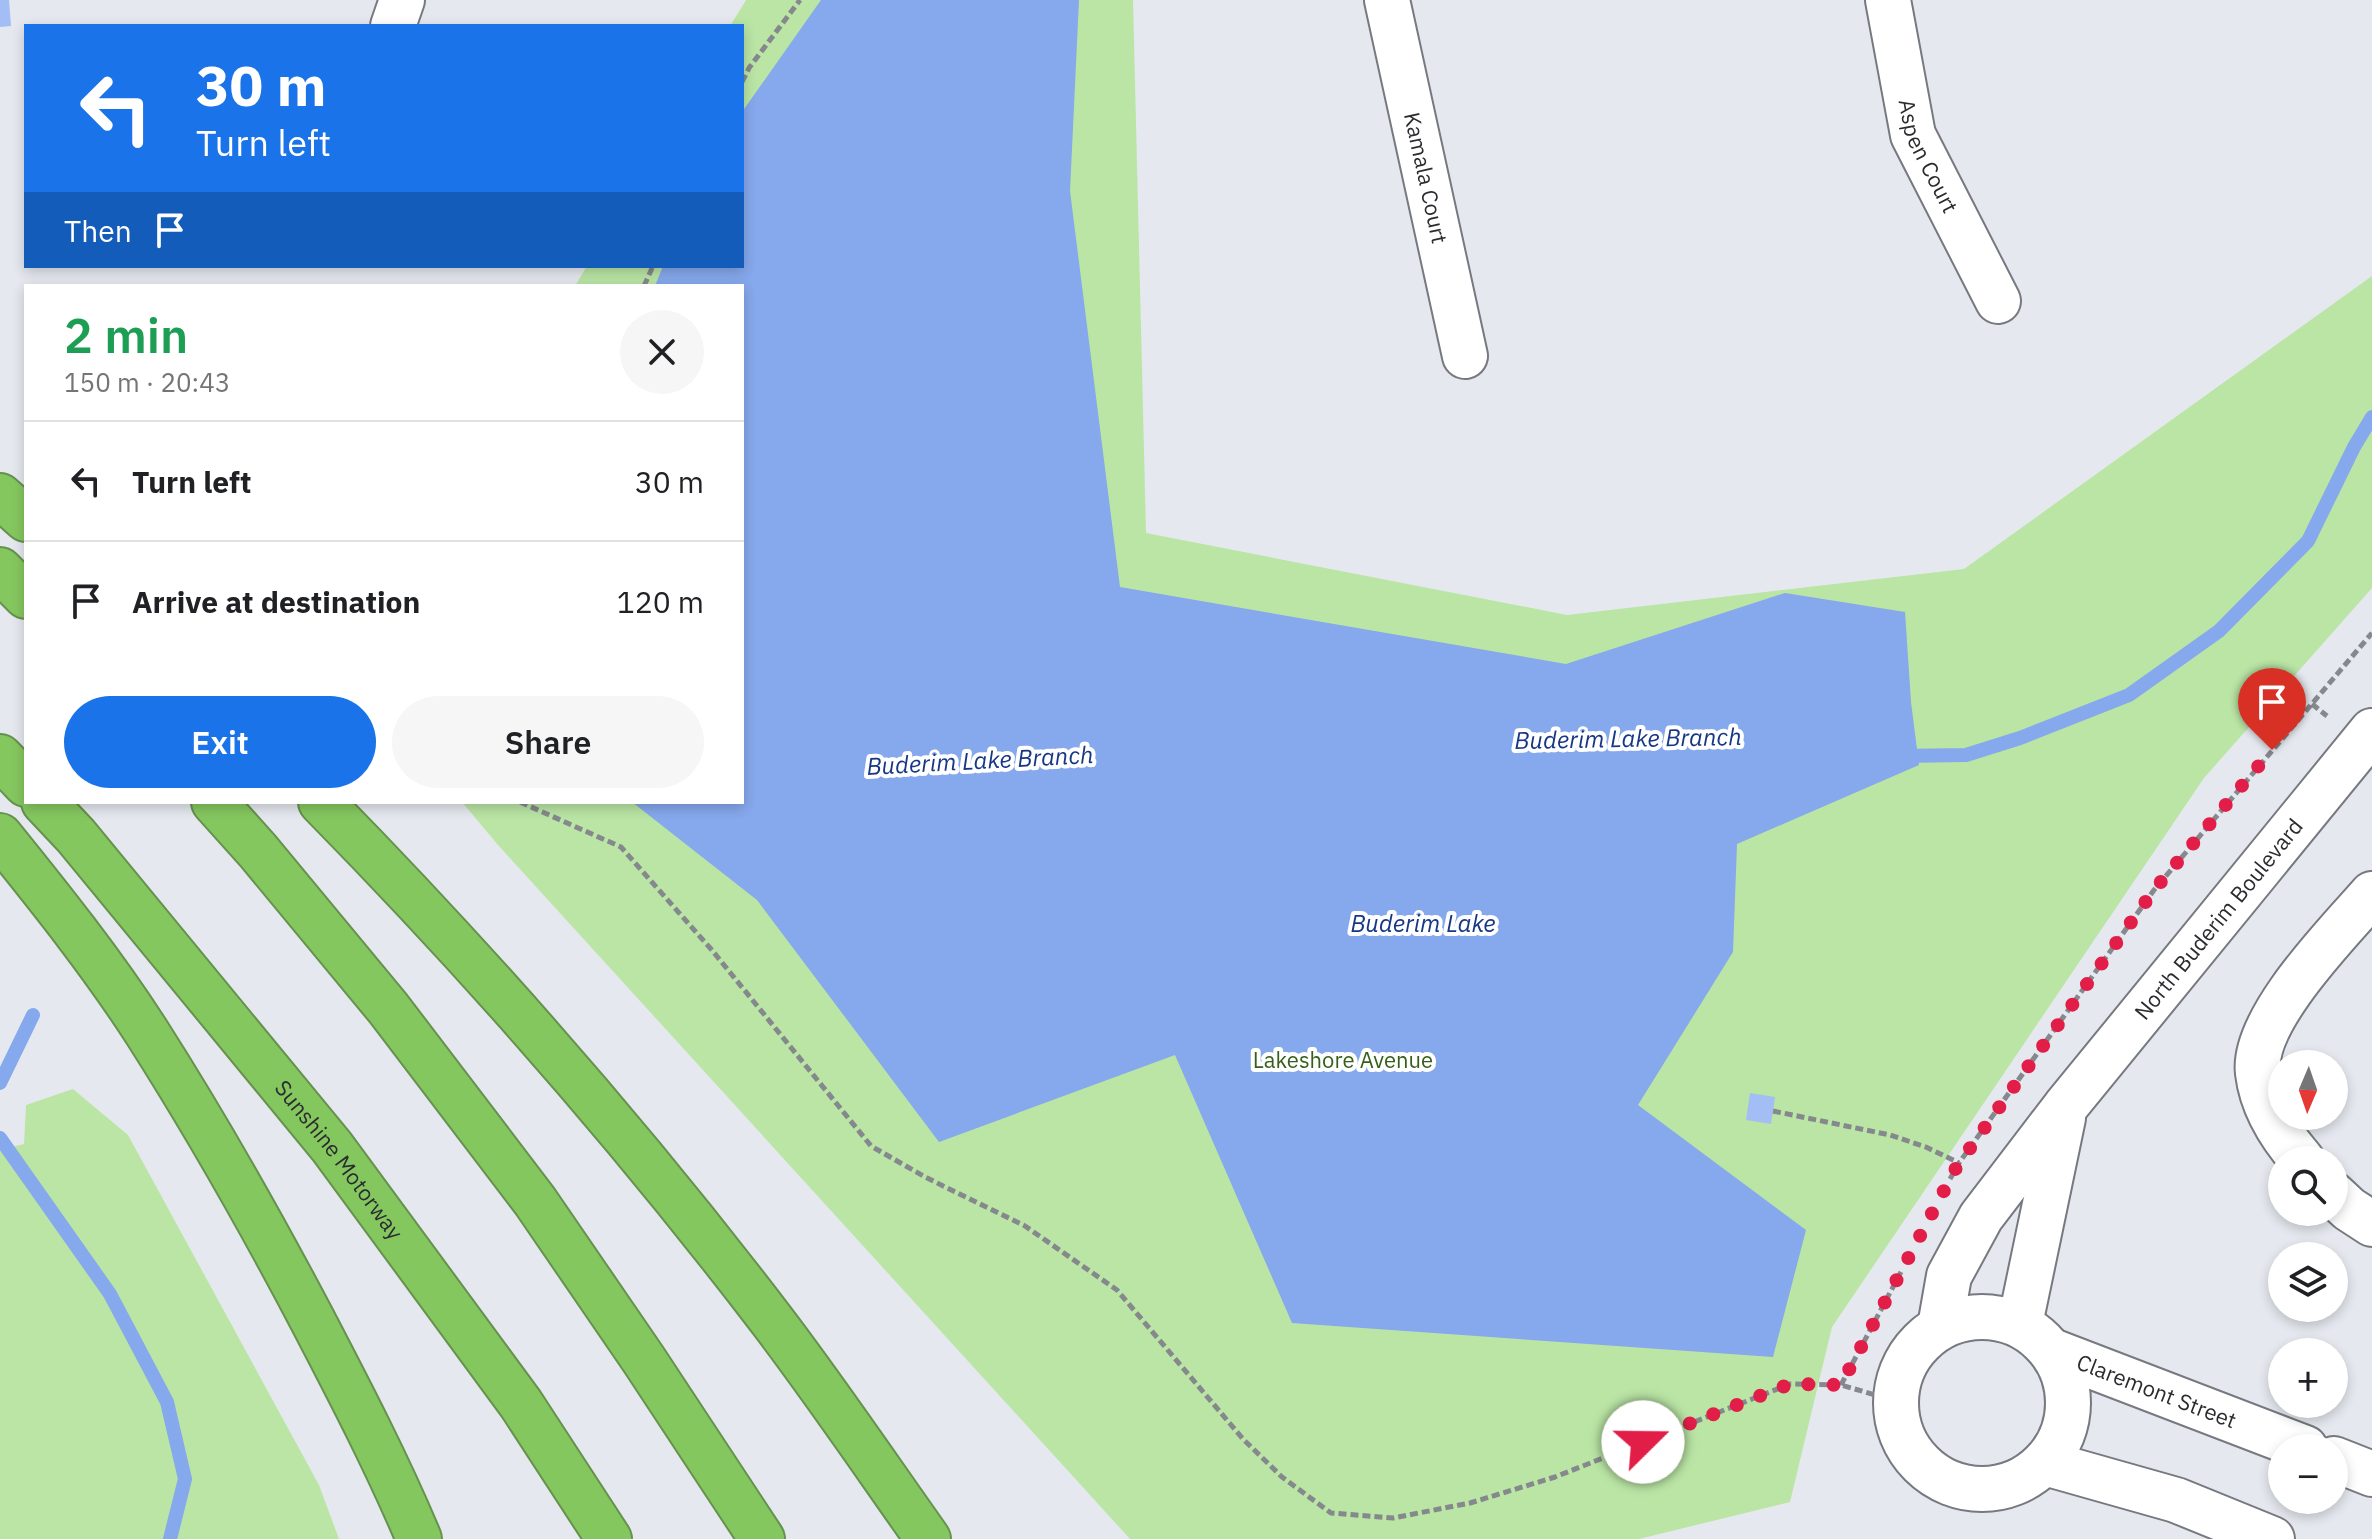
<!DOCTYPE html>
<html lang="en">
<head>
<meta charset="utf-8">
<style>
	body { margin:0; font-family:"IBM Plex Sans",sans-serif; background:#f6f6f6; color:#202124; height:100vh; display:flex; flex-direction:column; font-size:30px; white-space:nowrap }
	* { box-sizing:border-box; margin:0 }
	p { font-size:26px; color:#757577 }
	.icon { flex:none; width:44px; height:44px; fill:none; stroke:currentColor; stroke-width:2; stroke-linecap:round; stroke-linejoin:round }
	.map { position:relative; flex:1; overflow:hidden }
	.sheet { position:absolute; left:24px; top:284px; width:720px; height:520px; display:flex; flex-direction:column; background:#fff; border-radius:0px; box-shadow:0 4px 12px #0003 }
	.sheet>* { flex:none }
	.top-card { position:absolute; left:24px; top:24px; width:720px; height:244px; border-radius:0px; box-shadow:0 4px 12px #0003; background:#1a73e8; color:#fff; overflow:hidden }
	.needle { width:52px; rotate:182deg }
	.fabs { position:absolute; left:2268px; top:1050px; display:grid; gap:16px }
	.fabs a { display:grid; place-items:center; width:80px; height:80px; border-radius:50%; background:#fff; box-shadow:0 4px 12px #0003; font-size:40px }
	.pin { position:absolute; display:grid; place-items:center; width:68px; height:68px; color:#fff; margin:-82px -34px; border-radius:50% 50% 50% 0; rotate:-45deg; box-shadow:0 0 8px #0007 }
	.pin .icon { rotate:45deg }
	.me { position:absolute; width:88px; margin:-44px; rotate:68deg; stroke-linejoin:round; filter:drop-shadow(0 0 6px #0008) }
	.turn { display:flex; align-items:center; gap:28px; height:168px; padding:0 40px; font-size:36px }
	.turn .icon { width:104px; height:104px; stroke-width:2.5 }
	.turn b { display:block; font-size:56px; line-height:68px }
	.then { display:flex; align-items:center; height:76px; padding:0 40px; background:#0003; gap:16px; font-size:30px }
	.round { display:grid; place-items:center; flex:none; width:84px; height:84px; border-radius:42px; background:#f6f6f6 }
	.overview { display:flex; align-items:center; justify-content:space-between; height:136px; padding:0 40px }
	h1 { font-size:48px; font-weight:600; line-height:60px; color:#1e9e55 }
	.button { display:flex; gap:16px; margin-top:auto; padding:16px 40px }
	.button a { flex:1; height:92px; border-radius:48px; background:#1a73e8; color:#fff; font-size:32px; font-weight:600; line-height:92px; text-align:center }
	.button a+a { background:#f6f6f6; color:#202124 }
	ul { padding:0; list-style:none }
	li { display:flex; align-items:center; gap:24px; height:120px; padding:0 40px; border-top:2px solid #e0e0e0 }
	li div { flex:1 }
	li b { display:block; font-size:30px }
	li em { font-style:normal }
	.map>svg:first-child { display:block }
</style>
</head>
<body>
<div class="map">
<svg width="2372" height="1539" viewBox="0 0 2372 1539">
	<rect width="100%" height="100%" fill="#e5e9ef"/>
	<path fill="#bae5a5" d="M746 0H1133L1146 533 1567 615 1964 569 2372 276V588L2204 778 1832 1327 1790 1502 1639 1539H1130L498 845 462 802H742V286H575L587 266H742V26H730Z
		M73 1089 128 1135 319 1485 339 1539H0V1150L24 1144 26 1105Z"/>
	<path fill="#86a8ec" d="M821 0H1079L1070 191 1120 587 1566 664 1785 593 1905 612 1911 702 1919 765 1737 844 1733 952 1638 1105 1806 1230 1773 1357 1292 1323 1175 1055 939 1142 757 900 632 802H742V286H655L663 266H742V112Z"/>
	<g fill="none" stroke-linecap="round" stroke-linejoin="round">
		<path stroke="#86a8ec" stroke-width="14" d="M1900 756 1966 755 2020 738 2129 695 2219 631 2308 541 2354 447 2372 417
			M0 1083 33 1015
			M0 1138 110 1294 167 1402 185 1479 170 1539"/>
	</g>
	<path fill="#a2bef5" d="M0 0H9L11 26 0 27Z
		M1750 1093 1775 1097 1771 1124 1746 1120Z"/>
	<g fill="none" stroke-linecap="round" stroke-linejoin="round">
		<defs>
			<g id="minor">
				<path id="s1" d="M1387 0 1465 356"/>
				<path id="s2" d="M1888 0 1913 135 1998 301"/>
				<path d="M393 26 402 0"/>
				<path d="M2302 1160C2280 1135 2262 1106 2258 1073 2251 1020 2339 932 2372 894"/>
				<path d="M2334 1195 2349 1209 2372 1224"/>
				<circle cx="1982" cy="1403" r="86"/>
				<path d="M2020 1324 2063 1118"/>
				<path id="s3" d="M1940 1327 1949 1276 1981 1217 2065 1107 2372 731"/>
				<path id="s4" d="M2052 1351 2305 1448"/>
				<path d="M2334 1459 2372 1474"/>
				<path d="M2045 1463 2176 1500 2272 1539"/>
			</g>
			<g id="highway">
				<path d="M0 496 26 519"/>
				<path d="M0 570 26 596"/>
				<path d="M0 757 26 784"/>
				<path id="s5" d="M44 802 76 836 332 1147 521 1404 609 1539"/>
				<path d="M214 802 258 851 388 1008 535 1201 644 1360 762 1539"/>
				<path d="M321 802C481 965 635 1141 773 1322 827 1393 877 1467 928 1539"/>
				<path d="M0 836C51 899 102 963 146 1031 206 1125 261 1222 313 1321 350 1392 388 1465 419 1539"/>
			</g>
		</defs>
		<use href="#minor" stroke="#76797f" stroke-width="48"/>
		<use href="#highway" stroke="#66914e" stroke-width="48"/>
		<path stroke="#85888c" stroke-width="5" stroke-dasharray="8 4" stroke-linecap="butt" d="M742 82 749 68 800 0
			M644 286 653 266
			M2312 704 2327 716
			M520 802 621 847 711 949 871 1146 925 1177 1025 1226 1117 1290 1243 1439 1282 1477 1331 1513 1393 1518 1470 1503 1555 1477 1790 1384 1841 1385 1896 1401
			M1773 1111 1890 1135 1926 1147 1959 1163
			M1950 1179 1959 1163 2154 890 2372 633
			M1841 1385 1902 1270"/>
		<use href="#minor" stroke="#fff" stroke-width="44"/>
		<use href="#highway" stroke="#85c75f" stroke-width="44"/>
	</g>
	<g fill="none" stroke-linecap="round" stroke-linejoin="round">
		<path stroke="#e11d48" stroke-width="14" stroke-dasharray="0 25.2" d="M1643 1442 1790 1384 1841 1385 1956 1168 2154 890 2272 750"/>
	</g>
	<g text-anchor="middle" stroke-width="8" stroke-linejoin="round" paint-order="stroke">
		<g font-size="22" fill="#2b2c2f" stroke="#fff">
			<text dy="8" stroke="none"><textPath href="#s2" startOffset="162">Aspen Court</textPath></text>
			<text dy="8" stroke="none"><textPath href="#s1" startOffset="182">Kamala Court</textPath></text>
			<text dy="8" stroke="none"><textPath href="#s3" startOffset="500">North Buderim Boulevard</textPath></text>
			<text dy="8" stroke="none"><textPath href="#s5" startOffset="464">Sunshine Motorway</textPath></text>
			<text dy="8" stroke="none"><textPath href="#s4" startOffset="112">Claremont Street</textPath></text>
		</g>
		<g font-size="22" fill="#355f1a" stroke="#fff">
			<text x="1343" y="1068">Lakeshore Avenue</text>
		</g>
		<g font-size="24" font-style="italic" fill="#173785" stroke="#fff">
			<text transform="translate(1628 739) rotate(-1)" y="8">Buderim Lake Branch</text>
			<text transform="translate(980 761) rotate(-3)" y="8">Buderim Lake Branch</text>
			<text x="1423" y="932">Buderim Lake</text>
		</g>
	</g>
</svg>
<div class="fabs">
<a><svg class="needle" viewBox="-14 -14 28 28"><path d="M0-13l5 13h-10z" fill="#e53935"/><path d="M0 13l5-13h-10z" fill="#757577"/></svg></a>
<a><svg class="icon" aria-label="search" viewBox="0 0 24 24"><circle cx="10" cy="10" r="6"/><path d="M15 15l6 6"/></svg></a>
<a><svg class="icon" aria-label="layers" viewBox="0 0 24 24"><path d="M12 4l9 5-9 5-9-5zM3 14l9 5 9-5"/></svg></a>
<a>+</a>
<a>−</a>
</div>
<div class="pin" style="left:2272px;top:750px;background:#d93025"><svg class="icon" aria-label="arrive" viewBox="0 0 24 24"><path d="M6 21V4h12l-3 4 3 4H6"/></svg></div>
<svg class="me" style="left:1643px;top:1442px" viewBox="-20 -20 40 40"><circle r="19" fill="#fff"/><path d="M0-13L10 11 0 6-10 11z" fill="#e11d48"/></svg>
<div class="top-card">
<div class="turn"><svg class="icon" aria-label="left" viewBox="0 0 24 24"><path d="M17 20v-9H6M10 6l-5 5 5 5"/></svg><div><b>30 m</b>Turn left</div></div>
<div class="then">Then<svg class="icon" aria-label="arrive" viewBox="0 0 24 24"><path d="M6 21V4h12l-3 4 3 4H6"/></svg></div>
</div>
<section class="sheet">
<div class="overview"><div><h1>2 min</h1><p>150 m · 20:43</p></div><a class="round"><svg class="icon" aria-label="close" viewBox="0 0 24 24"><path d="M6 6l12 12M18 6L6 18"/></svg></a></div>
<ul>
<li><svg class="icon" aria-label="left" viewBox="0 0 24 24"><path d="M17 20v-9H6M10 6l-5 5 5 5"/></svg><div><b>Turn left</b></div><em>30 m</em></li>
<li><svg class="icon" aria-label="arrive" viewBox="0 0 24 24"><path d="M6 21V4h12l-3 4 3 4H6"/></svg><div><b>Arrive at destination</b></div><em>120 m</em></li>
</ul>
<div class="button"><a>Exit</a><a>Share</a></div>
</section>
</div>
</body>
</html>
